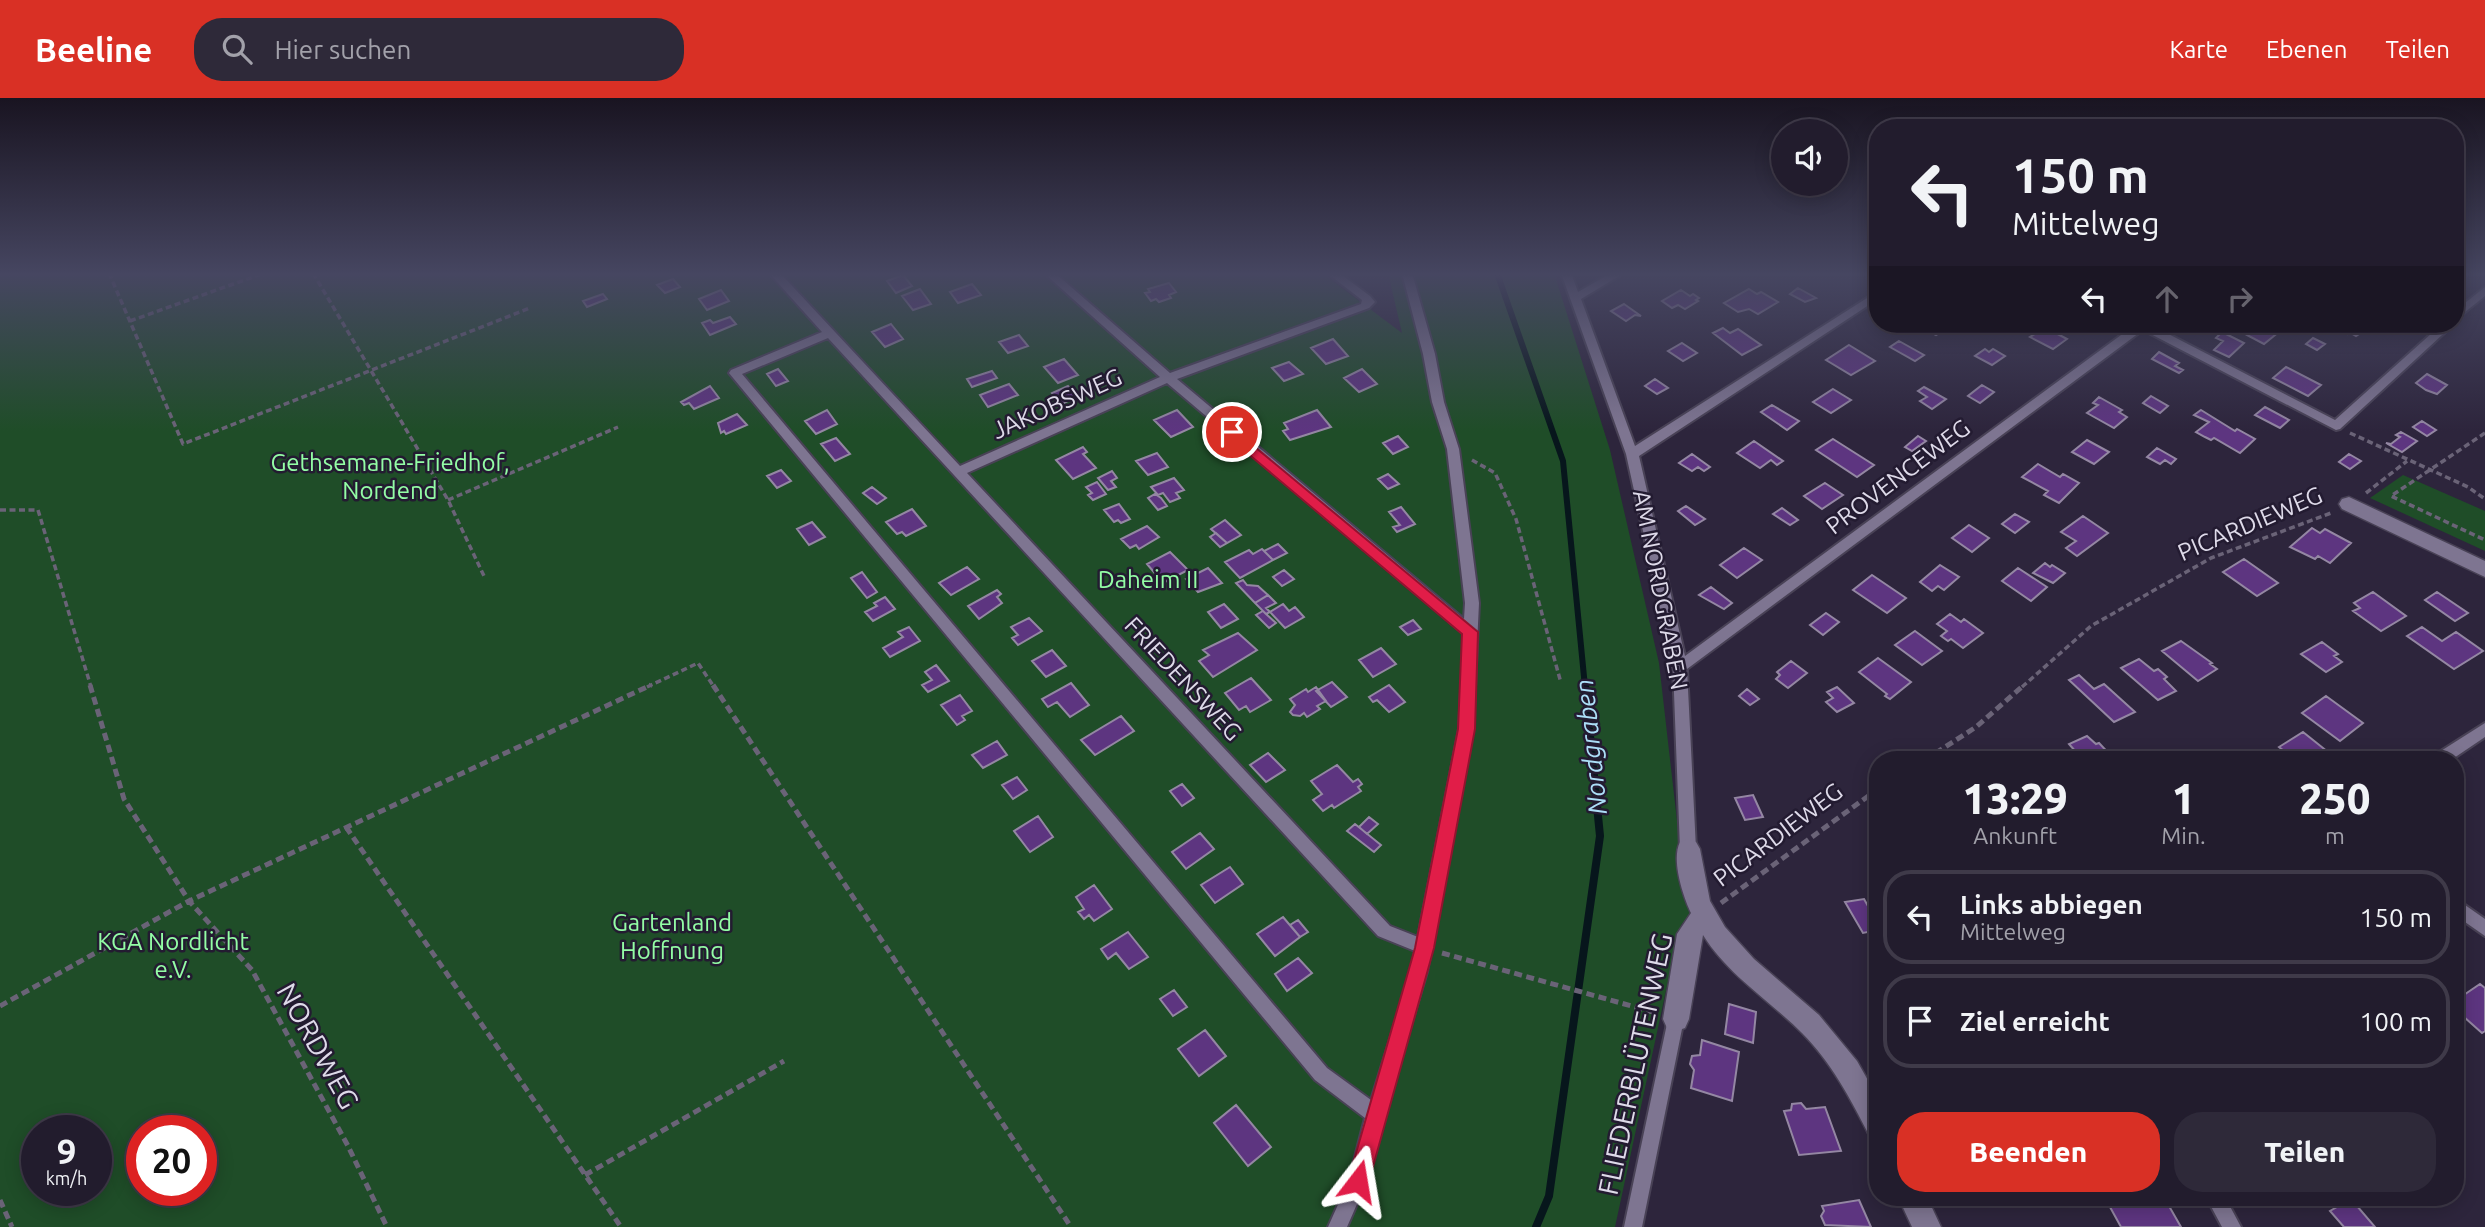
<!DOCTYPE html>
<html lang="de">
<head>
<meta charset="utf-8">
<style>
	body { margin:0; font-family:Ubuntu,sans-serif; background:#2e2939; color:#f1f3f6; height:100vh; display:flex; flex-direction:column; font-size:26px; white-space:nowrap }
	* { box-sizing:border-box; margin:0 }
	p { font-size:23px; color:#a2a1aa }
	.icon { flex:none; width:38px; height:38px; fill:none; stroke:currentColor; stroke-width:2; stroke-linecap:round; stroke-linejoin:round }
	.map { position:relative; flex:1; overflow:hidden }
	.panel { position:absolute; left:1869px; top:653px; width:595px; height:455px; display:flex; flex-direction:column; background:#221c2d; border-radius:28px; box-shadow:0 4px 18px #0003,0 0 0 2px #3f3a49 }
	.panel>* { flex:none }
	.hud { position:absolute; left:1869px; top:21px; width:595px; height:214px; border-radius:28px; box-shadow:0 4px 18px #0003,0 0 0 2px #3f3a49; background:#221c2d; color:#f1f3f6; overflow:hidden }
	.buttons { position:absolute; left:1771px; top:21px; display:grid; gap:14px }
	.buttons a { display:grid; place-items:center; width:77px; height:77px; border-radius:50%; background:#221c2d; box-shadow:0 4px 18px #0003,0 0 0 2px #3f3a49; font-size:35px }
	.speed { position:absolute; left:21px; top:1017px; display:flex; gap:14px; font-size:35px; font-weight:700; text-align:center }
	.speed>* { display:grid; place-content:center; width:91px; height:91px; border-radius:50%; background:#221c2d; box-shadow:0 4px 18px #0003,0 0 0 2px #3f3a49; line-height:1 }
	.speed small { font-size:18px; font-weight:400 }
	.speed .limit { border:10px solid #d22; background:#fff; color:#111 }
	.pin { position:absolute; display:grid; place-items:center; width:60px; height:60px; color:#fff; margin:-30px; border:4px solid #fff; border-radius:50%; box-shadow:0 2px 7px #0007 }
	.me { position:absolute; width:77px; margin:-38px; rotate:14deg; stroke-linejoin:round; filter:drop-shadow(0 0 5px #0008) }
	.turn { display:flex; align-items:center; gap:24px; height:147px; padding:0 28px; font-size:32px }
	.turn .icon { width:91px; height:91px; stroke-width:2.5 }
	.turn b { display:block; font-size:49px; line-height:60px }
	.lanes { display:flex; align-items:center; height:66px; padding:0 28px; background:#0003; justify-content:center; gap:35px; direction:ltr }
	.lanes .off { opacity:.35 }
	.eta { display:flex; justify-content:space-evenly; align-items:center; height:119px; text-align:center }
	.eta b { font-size:42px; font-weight:800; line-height:49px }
	.primary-button { display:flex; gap:14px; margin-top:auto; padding:14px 28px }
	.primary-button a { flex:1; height:80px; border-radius:28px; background:#d93025; color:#fff; font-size:28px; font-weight:800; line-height:80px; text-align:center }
	.primary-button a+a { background:#2e2939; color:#f1f3f6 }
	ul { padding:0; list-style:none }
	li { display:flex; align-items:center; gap:21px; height:94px; margin:0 14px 10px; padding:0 14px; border:4px solid #3f3a49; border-radius:28px }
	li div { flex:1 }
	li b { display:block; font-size:26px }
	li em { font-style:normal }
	header { display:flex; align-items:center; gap:42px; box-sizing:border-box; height:98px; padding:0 35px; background:#d93025; color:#fff }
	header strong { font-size:33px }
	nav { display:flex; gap:38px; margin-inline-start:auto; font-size:24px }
	.search { width:490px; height:63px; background:#2e2939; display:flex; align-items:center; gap:18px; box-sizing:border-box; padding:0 24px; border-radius:28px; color:#a2a1aa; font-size:26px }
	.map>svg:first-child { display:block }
</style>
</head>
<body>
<header>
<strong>Beeline</strong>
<div class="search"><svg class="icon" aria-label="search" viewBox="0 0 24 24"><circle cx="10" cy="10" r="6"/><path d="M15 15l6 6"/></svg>Hier suchen</div>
<nav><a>Karte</a><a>Ebenen</a><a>Teilen</a></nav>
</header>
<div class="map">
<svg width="2485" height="1129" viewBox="0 0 2485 1129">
	<rect width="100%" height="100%" fill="#2d253c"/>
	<path fill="#1f4d28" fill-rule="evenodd" d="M0 175H1322L1402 235 1388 175H1554L1610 352 1659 565 1680 749 1693 813 1681 827 1675 851 1615 1129H0ZM37 1032H96V1092H37ZM142 1032H201V1092H142Z
		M2403 377 2485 413V453L2370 400Z"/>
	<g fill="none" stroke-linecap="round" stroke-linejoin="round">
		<path stroke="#07161c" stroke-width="6" d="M1497 175 1563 363 1585 589"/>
		<path stroke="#07161c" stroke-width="8" d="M1536 1129 1549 1098 1600 738 1585 587"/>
	</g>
	<path fill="#5d3580" stroke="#9487a3" stroke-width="2" d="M903 177 912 188 896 195 887 183Z
		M673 181 680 189 665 195 657 187Z
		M1169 185 1176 194 1169 197 1171 200 1159 204 1156 201 1151 203 1145 195 1150 194 1148 191Z
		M972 186 981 197 958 205 950 194Z
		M1798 190 1816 200 1805 204 1790 196Z
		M920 191 931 206 913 212 902 198Z
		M1749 191 1757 196 1761 194 1778 204 1758 216 1749 211 1738 214 1724 205Z
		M721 192 729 203 707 212 699 201Z
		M1681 192 1690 198 1693 196 1699 200 1696 202 1698 203 1685 211 1678 207 1672 210 1662 203Z
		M603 196 607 201 587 209 583 203Z
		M1624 206 1641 218 1635 217 1626 223 1611 213Z
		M730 219 736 226 710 237 702 225 710 222 713 225Z
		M891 226 903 241 885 249 872 234Z
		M1922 226H1944L1949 229 1936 237 1919 228Z
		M2255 226H2279L2285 229 2264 246 2247 237 2259 228Z
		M2326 226H2357L2354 230 2362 234 2356 238 2349 234 2347 236Z
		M1723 230 1730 235 1738 231 1761 247 1742 257 1713 235Z
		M2041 232 2046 235 2050 232 2067 241 2053 251 2030 239Z
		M2222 234 2244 245 2229 259 2214 252 2223 243 2216 240Z
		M1019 237 1028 248 1008 255 999 244Z
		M2313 240 2325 246 2317 252 2306 246Z
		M1333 241 1348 258 1326 266 1311 250Z
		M1899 243 1924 257 1915 263 1890 249Z
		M1682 245 1697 255 1683 263 1668 253Z
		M1849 247 1875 263 1851 277 1826 262Z
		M1985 251 1989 254 1993 251 2005 258 1992 267 1975 258Z
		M2159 254 2179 265 2175 268 2183 272 2179 275 2152 261Z
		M1064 261 1078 277 1058 285 1044 269Z
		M1289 264 1303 276 1284 283 1272 270Z
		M2286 269 2321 287 2308 298 2273 280Z
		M778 271 788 283 776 288 767 276Z
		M1362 271 1377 286 1359 294 1344 280Z
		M992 273 997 280 972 289 967 281Z
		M2427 276 2447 287 2437 296 2426 292 2416 285Z
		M1655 281 1668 290 1657 296 1645 288Z
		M1009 286 1018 297 988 309 980 297Z
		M1982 287 1994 294 1980 305 1968 298Z
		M710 288 719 300 694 311 689 305 684 307 681 304Z
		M1068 288 1078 298 1062 306 1052 295Z
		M1924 289 1946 301 1932 311 1920 303 1927 299 1918 293Z
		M1833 291 1851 302 1831 315 1813 304Z
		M2151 298 2168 308 2160 315 2143 305Z
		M2099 299 2122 312 2119 314 2127 319 2114 330 2087 315 2098 307 2093 305Z
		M1772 307 1799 323 1787 332 1761 314Z
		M2265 309 2289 322 2280 330 2255 317Z
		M827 312 837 326 816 336 805 323Z
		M1177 312 1193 329 1171 339 1154 322Z
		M1317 312 1331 329 1290 342 1283 333 1288 331 1284 325Z
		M2201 312 2235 333 2237 331 2255 341 2240 355 2214 340 2211 342 2205 339 2196 334 2209 324 2194 317Z
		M737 316 747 327 726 336 724 333 721 335 718 325Z
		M2422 323 2436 332 2427 338 2413 329Z
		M2401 334 2417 343 2402 354 2386 345 2391 346 2400 339 2396 337Z
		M1398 338 1408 349 1393 356 1383 345Z
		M1918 338 1926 343 1912 353 1905 349Z
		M836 340 850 356 835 363 821 346Z
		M1833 341 1874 367 1857 379 1816 352Z
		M2087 342 2109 354 2094 366 2072 354Z
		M1754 343 1783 363 1777 367 1771 362 1760 370 1737 355Z
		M1083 349 1087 354 1083 356 1096 370 1073 381 1056 362Z
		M2157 350 2176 361 2171 366 2165 362 2160 366 2147 359Z
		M1157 355 1168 369 1148 377 1136 363Z
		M1692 356 1710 369 1704 373 1698 369 1692 373 1679 365Z
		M2349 356 2361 363 2350 371 2339 364Z
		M2038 366 2060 379 2063 376 2079 385 2059 405 2044 397 2048 393 2022 379Z
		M781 372 791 383 777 390 767 378Z
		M1112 373 1117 380 1111 383 1116 389 1108 392 1098 380Z
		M1388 376 1399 386 1388 391 1378 381Z
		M1174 380 1184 392 1176 395 1180 400 1170 404 1163 395 1158 397 1151 389Z
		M1097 384 1106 396 1093 402 1088 397 1092 395 1086 389Z
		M1825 385 1843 397 1822 411 1804 398Z
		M872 389 886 400 877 406 863 395Z
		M1155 396 1161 400 1167 408 1158 412 1148 400Z
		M1119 406 1130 421 1121 425 1118 422 1114 424 1104 412Z
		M1686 408 1705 421 1695 427 1678 413Z
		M1401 409 1415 426 1397 434 1393 429 1400 427 1389 414Z
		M1782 410 1798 422 1790 427 1773 416Z
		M912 411 926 428 906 438 902 434 897 436 886 424Z
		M2015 416 2029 424 2015 435 2002 426Z
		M2083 418 2108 435 2077 458 2066 450 2076 443 2061 434Z
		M1225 422 1241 437 1227 445 1211 431Z
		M812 424 825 439 809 447 797 431Z
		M1969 427 1989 440 1972 454 1952 440Z
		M1147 428 1159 439 1139 451 1136 447 1130 450 1121 441Z
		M2312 430 2320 435 2325 431 2351 445 2330 465 2318 458 2315 461 2290 449Z
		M1216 435 1227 445 1220 449 1210 439Z
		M1278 446 1287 455 1273 462 1264 453Z
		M1744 450 1762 462 1737 480 1720 467Z
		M1262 451 1273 462 1240 480 1225 464 1249 452 1253 456Z
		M1170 454 1188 472 1163 485 1147 466Z
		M2244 461 2278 485 2257 498 2223 474Z
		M2045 465 2050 469 2052 467 2065 475 2053 485 2033 475Z
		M1940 467 1959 479 1944 492 1938 488 1932 493 1920 484Z
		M967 469 979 481 951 497 939 485Z
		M1208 470 1222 485 1198 494 1186 481Z
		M2018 470 2047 489 2031 503 2002 483Z
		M1284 472 1294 481 1282 488 1273 479Z
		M862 474 877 494 867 500 851 480Z
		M1872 477 1906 500 1887 515 1853 492Z
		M1243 482 1247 487 1258 488 1268 497 1255 505 1236 485Z
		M1711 489 1732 505 1724 511 1699 497Z
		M997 492 1001 496 997 499 1002 505 979 521 968 508Z
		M2373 494 2406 518 2381 533 2353 513 2360 510 2354 505Z
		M2437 494 2468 515 2455 523 2425 502Z
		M1268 497 1276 505 1266 510 1270 514 1266 516 1255 505Z
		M885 499 895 511 873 523 865 514 877 508 874 505Z
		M1224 506 1238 521 1221 530 1208 514Z
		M1283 506 1289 513 1295 509 1304 519 1285 530 1270 514Z
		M1263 513 1266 516 1276 525 1269 530 1256 517Z
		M1826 515 1839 524 1823 537 1810 527Z
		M1950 516 1961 524 1964 521 1983 535 1963 550 1951 541 1948 543 1941 538 1947 533 1937 526Z
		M1029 520 1042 533 1018 547 1012 540 1018 537 1011 529Z
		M1413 522 1421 531 1408 537 1400 529Z
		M909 529 920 543 890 559 883 550 903 539 898 534Z
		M2422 529 2442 543 2456 534 2483 553 2454 571 2407 538Z
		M1915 533 1942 553 1922 567 1895 547Z
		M1238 535 1257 552 1213 579 1199 563 1209 557 1203 552Z
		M2181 543 2212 565 2210 566 2217 571 2198 583 2162 553Z
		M2322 544 2338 556 2334 558 2342 564 2326 574 2301 556Z
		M1381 550 1396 566 1373 579 1359 562Z
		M1052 552 1066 568 1046 579 1032 563Z
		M1878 560 1911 584 1890 601 1885 598 1887 596 1859 574Z
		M2139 561 2154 573 2158 571 2167 579 2164 581 2176 593 2158 602 2121 570Z
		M1791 563 1807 575 1788 590 1776 581 1780 577 1777 574Z
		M936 567 949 583 928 594 922 587 932 582 925 574Z
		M2079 577 2094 591 2104 586 2135 614 2114 624 2069 582Z
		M1251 580 1271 602 1250 614 1246 608 1239 612 1225 595Z
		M1332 584 1347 599 1331 609 1316 593Z
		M1071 585 1089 607 1070 619 1057 604 1048 609 1042 601Z
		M1389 587 1405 604 1389 614 1377 602 1373 604 1369 599Z
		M1316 589 1326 603 1317 608 1320 611 1307 619 1304 615 1300 618 1293 617 1290 614 1295 607 1290 601 1306 591 1308 594Z
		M1837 589 1854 605 1837 614 1826 604 1833 600 1827 594Z
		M1747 591 1759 601 1750 607 1739 598Z
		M960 597 972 613 962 618 965 622 957 627 941 607Z
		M2326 598 2363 625 2340 643 2302 615Z
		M1121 618 1134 633 1095 657 1081 642Z
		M2303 634 2338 662H2295L2279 649Z
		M2087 638 2096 646 2099 645 2115 662H2083L2069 646Z
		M997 643 1007 657 983 670 972 657Z
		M1268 655 1285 672 1266 684 1250 667Z
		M1337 667 1353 684 1358 681 1362 686 1358 689 1361 693 1334 710 1332 707 1323 713 1313 702 1322 696 1311 683Z
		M1017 679 1027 692 1013 701 1002 687Z
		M1182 686 1194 700 1182 708 1170 693Z
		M1753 697 1763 719 1745 722 1735 700Z
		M1038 718 1053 739 1030 754 1014 733Z
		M1369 719 1378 726 1367 736 1359 729Z
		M1355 726 1381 747 1374 754 1347 733Z
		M1200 735 1214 751 1186 771 1172 754Z
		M1230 769 1243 786 1215 805 1201 787Z
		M1094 787 1112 811 1094 823 1089 817 1084 821 1078 814 1084 811 1076 799Z
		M1864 801 1878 826V832L1863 835 1845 804Z
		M1283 819 1300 839 1275 858 1257 836Z
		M1298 822 1308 834 1300 839 1290 827Z
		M1128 834 1148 859 1129 871 1116 855 1108 861 1101 851Z
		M1298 860 1312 875 1287 893 1275 876Z
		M2480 886 2485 890V933L2482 935 2455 911V903Z
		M1174 892 1187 909 1173 918 1160 901Z
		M1729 906 1756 914 1753 945 1725 936Z
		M1205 932 1226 958 1199 978 1178 951Z
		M1702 942 1739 954 1732 1003 1691 990 1694 972 1690 966 1692 958 1700 957Z
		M1801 1005 1806 1011 1825 1009 1841 1053 1799 1057 1784 1013 1791 1012 1792 1006Z
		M1236 1007 1271 1049 1248 1068 1214 1025Z
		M2009 1099H2054V1100L2014 1108Z
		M2165 1101 2181 1129H2121L2110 1109Z
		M2351 1101 2375 1129H2344L2330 1113Z
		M1859 1102 1871 1129 1825 1127 1821 1118 1824 1113 1822 1108Z"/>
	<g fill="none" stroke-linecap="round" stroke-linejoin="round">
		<defs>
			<path id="lane" d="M769 175H780L960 368 1160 279 1044 175H1055L1170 275 1361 206 1362 202 1327 175H1339L1370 198 1375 204 1369 210 1177 281 1464 521 1465 505 1447 351 1432 304 1423 256 1402 175H1412L1435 256 1444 304 1459 351 1479 505 1473 631 1427 874 1384 1016 1367 1083 1347 1129H1328L1349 1082 1365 1020 1315 982 729 275 731 272 822 234ZM828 240 1378 838 1415 853 1411 874 1371 1002 1327 970 742 276ZM1167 285 1464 536 1459 631 1418 839 1390 828 967 375Z
				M1561 175H1571L1578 194 1611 175H1624L1581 201 1635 348 1878 193V201L1639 358 1685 558 2136 226H2149L2335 322 2442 226H2454L2340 331 2336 332 2143 232 1687 571 1696 751 1693 756 1688 758 1683 756 1680 751 1673 569 1626 356Z
				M2485 189V198L2455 222V213Z
				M2485 625V639L2451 662H2431L2433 658Z
				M2455 800 2485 821V838L2455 817Z
				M1676 913 1682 915 1684 921 1642 1129H1624L1668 921 1670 915Z
				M2206 1099H2225L2241 1129H2222Z"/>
			<path id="street" d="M2349 399 2485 463V479L2342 411 2339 406 2342 401Z
				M1688 741 1696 744 1700 751 1710 803 1725 829 1754 861 1819 917 1857 963 1878 1000V1041L1869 1037C1850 1000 1831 964 1802 935 1769 902 1728 877 1703 837L1689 921 1685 930 1676 933 1667 930 1663 921 1677 836 1691 815C1683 798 1671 762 1680 744Z
				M1898 1099H1927L1941 1129H1912Z"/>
		</defs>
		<use href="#lane" stroke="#494256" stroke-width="4"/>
		<use href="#street" stroke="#494256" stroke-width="3"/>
		<path stroke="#6a6377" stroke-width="3.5" stroke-dasharray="6 3.5" stroke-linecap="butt" d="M109 175 183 346 530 210
			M313 175 448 402 484 478
			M130 223 264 175
			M2350 335 2468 389 2485 401
			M2485 335 2391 398 2485 442
			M1472 362 1495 375 1516 421 1561 585
			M2366 395 2407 363
			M448 402 618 329
			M0 412H38L91 589
			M647 589 698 565 714 589
			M2022 589 2091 528 2211 460 2331 415"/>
		<path stroke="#6a6377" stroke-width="5" stroke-dasharray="8 4.5" stroke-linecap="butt" d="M90 587 124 701 189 803 252 872 348 1048 387 1129
			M713 587 1071 1129
			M1925 662 1976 629 2024 587
			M346 729 621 1129
			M1721 805 1878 691
			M1442 855 1653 914
			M0 908 189 803 651 587
			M585 1077 784 963
			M0 1102 12 1129"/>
		<use href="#lane" fill="#7e7591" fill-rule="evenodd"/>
		<use href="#street" fill="#7e7591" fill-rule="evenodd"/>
	</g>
	<linearGradient id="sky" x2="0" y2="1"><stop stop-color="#191421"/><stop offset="0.53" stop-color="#464661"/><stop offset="1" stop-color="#464661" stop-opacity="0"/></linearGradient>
	<rect width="2485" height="333" fill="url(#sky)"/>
	<path fill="#e11d48" stroke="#92132f" stroke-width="2" d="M1232 330 1478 534 1475 631 1434 850 1369 1083 1366 1090 1358 1093 1351 1090 1348 1083 1415 850 1458 631 1462 536 1227 338V331Z"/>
	<g text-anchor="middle" stroke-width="5" stroke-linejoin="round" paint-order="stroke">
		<g font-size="24" fill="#dedae9" stroke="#231b31">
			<text transform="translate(1057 306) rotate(-24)" y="8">JAKOBSWEG</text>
			<text transform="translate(1898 379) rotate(-37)" y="8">PROVENCEWEG</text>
			<text transform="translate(2250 426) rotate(-23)" y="8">PICARDIEWEG</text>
			<text transform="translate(1660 492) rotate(79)" y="8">AM NORDGRABEN</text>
			<text transform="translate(1183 581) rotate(47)" y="8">FRIEDENSWEG</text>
			<text transform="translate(1778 737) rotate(-37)" y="8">PICARDIEWEG</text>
		</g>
		<g font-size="24" fill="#93fda5" stroke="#231b31">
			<text x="390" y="373">Gethsemane-Friedhof,<tspan x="390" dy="28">Nordend</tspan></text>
			<text x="1148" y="490">Daheim II</text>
			<text x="672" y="833">Gartenland<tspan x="672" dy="28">Hoffnung</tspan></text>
			<text x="173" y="852">KGA Nordlicht<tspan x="173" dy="28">e.V.</tspan></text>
		</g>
		<g font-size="26" font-style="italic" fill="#acdef7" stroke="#231b31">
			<text transform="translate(1591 649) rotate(-96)" y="9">Nordgraben</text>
		</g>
		<g font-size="28" fill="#dedae9" stroke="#231b31">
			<text transform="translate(318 948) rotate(61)" y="10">NORDWEG</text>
			<text transform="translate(1635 966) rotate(-78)" y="10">FLIEDERBLÜTENWEG</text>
		</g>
	</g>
</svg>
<div class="buttons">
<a><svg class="icon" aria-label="sound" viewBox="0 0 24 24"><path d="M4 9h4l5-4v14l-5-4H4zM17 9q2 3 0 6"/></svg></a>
</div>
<div class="speed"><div>9<small>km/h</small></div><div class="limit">20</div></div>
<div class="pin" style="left:1232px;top:334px;background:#d93025"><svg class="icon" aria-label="arrive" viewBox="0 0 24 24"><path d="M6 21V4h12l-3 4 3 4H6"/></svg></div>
<svg class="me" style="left:1358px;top:1083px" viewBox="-20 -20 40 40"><path d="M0-17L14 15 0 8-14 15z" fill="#e11d48" stroke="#fff" stroke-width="4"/></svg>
<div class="hud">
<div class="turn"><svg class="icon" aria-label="left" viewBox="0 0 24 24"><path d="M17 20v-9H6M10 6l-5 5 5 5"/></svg><div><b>150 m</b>Mittelweg</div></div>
<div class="lanes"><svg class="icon" aria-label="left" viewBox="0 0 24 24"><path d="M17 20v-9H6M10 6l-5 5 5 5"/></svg><svg class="icon off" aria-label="ahead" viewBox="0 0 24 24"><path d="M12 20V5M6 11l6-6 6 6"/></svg><svg class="icon off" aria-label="right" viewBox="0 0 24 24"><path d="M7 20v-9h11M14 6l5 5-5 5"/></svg></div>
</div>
<section class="panel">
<div class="eta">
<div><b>13:29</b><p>Ankunft</p></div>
<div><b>1</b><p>Min.</p></div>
<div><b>250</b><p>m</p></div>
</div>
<ul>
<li><svg class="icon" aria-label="left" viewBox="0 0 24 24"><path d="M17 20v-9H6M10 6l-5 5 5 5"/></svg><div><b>Links abbiegen</b><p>Mittelweg</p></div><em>150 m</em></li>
<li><svg class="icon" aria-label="arrive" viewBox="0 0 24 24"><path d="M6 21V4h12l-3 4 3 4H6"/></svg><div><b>Ziel erreicht</b></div><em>100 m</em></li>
</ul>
<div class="primary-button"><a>Beenden</a><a>Teilen</a></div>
</section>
</div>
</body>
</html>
